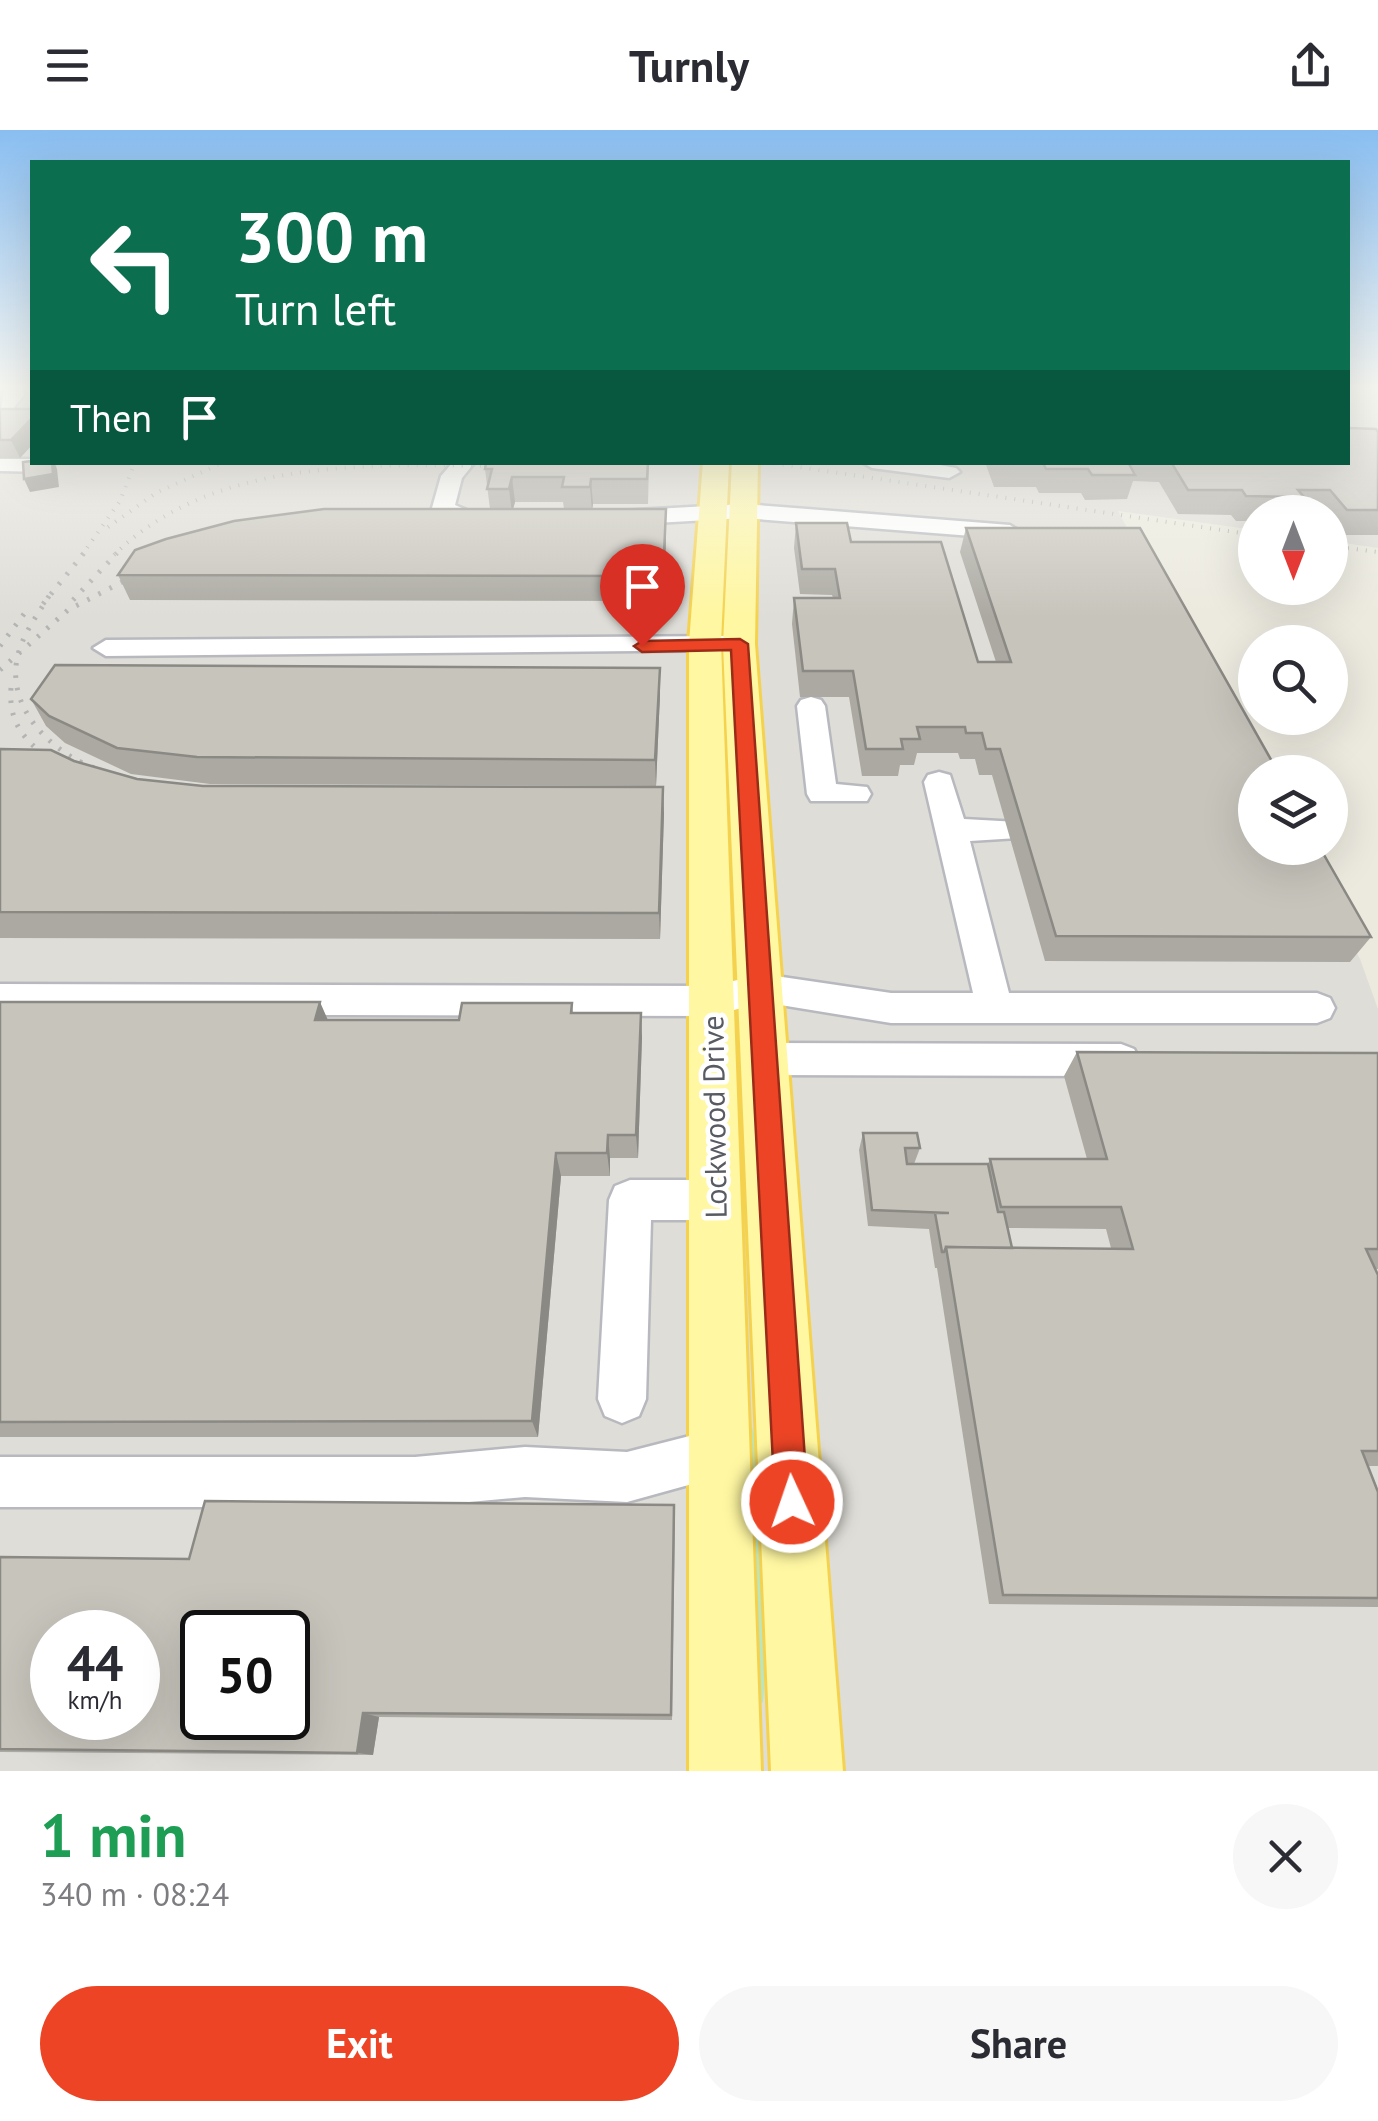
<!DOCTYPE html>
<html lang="en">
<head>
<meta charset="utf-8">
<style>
	body { margin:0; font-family:"PT Sans",sans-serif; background:#f7f7f7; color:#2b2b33; height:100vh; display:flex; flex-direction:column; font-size:38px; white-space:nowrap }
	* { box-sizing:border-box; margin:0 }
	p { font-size:32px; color:#7c7c81 }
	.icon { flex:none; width:55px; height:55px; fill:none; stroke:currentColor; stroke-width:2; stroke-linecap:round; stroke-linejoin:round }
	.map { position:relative; height:1641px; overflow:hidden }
	.side { display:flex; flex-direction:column; background:#fff; flex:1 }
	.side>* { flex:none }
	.guide { position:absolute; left:30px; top:30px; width:1320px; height:305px; border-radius:0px; box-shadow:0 10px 40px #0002; background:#0b6e4f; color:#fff; overflow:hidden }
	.needle { width:65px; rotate:180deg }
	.controls { position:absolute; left:1238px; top:365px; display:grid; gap:20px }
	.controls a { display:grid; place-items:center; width:110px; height:110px; border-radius:50%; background:#fff; box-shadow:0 10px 40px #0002; font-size:50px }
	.speed { position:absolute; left:30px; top:1480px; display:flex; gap:20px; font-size:50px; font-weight:700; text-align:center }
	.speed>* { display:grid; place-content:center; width:130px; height:130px; border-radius:50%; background:#fff; box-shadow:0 10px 40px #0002; line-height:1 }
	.speed small { font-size:25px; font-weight:400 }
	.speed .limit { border:5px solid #111; border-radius:15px; background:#fff; color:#111 }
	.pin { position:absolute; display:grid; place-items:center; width:85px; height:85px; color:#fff; margin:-102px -42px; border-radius:50% 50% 50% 0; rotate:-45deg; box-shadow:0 0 10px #0007 }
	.pin .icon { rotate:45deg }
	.me { position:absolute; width:110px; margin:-55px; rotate:357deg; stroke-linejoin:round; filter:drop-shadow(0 0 8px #0008) }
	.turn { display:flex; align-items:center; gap:35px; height:210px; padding:0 40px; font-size:45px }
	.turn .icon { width:130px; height:130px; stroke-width:2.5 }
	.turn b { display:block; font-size:70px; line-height:85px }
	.then { display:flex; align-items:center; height:95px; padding:0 40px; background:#0003; gap:20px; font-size:38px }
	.round { display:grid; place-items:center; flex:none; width:105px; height:105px; border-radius:52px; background:#f7f7f7 }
	.summary { display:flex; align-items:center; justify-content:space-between; height:170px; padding:0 40px }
	h1 { font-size:60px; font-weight:700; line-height:75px; color:#1e9e55 }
	.action { display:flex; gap:20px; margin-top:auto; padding:20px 40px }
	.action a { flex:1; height:115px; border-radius:60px; background:#ec4425; color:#fff; font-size:40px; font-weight:700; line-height:115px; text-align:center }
	.action a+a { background:#f7f7f7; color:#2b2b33 }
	header { display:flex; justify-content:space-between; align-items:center; height:130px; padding:0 40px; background:#fff; font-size:45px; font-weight:700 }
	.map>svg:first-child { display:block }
</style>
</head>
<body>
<header><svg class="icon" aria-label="menu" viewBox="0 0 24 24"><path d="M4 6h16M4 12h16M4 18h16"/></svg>Turnly<svg class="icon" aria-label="share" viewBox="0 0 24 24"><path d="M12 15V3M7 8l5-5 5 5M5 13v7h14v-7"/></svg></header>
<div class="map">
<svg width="1378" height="1641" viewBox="0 0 1378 1641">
	<rect width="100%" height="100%" fill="#eceadf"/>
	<path fill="#dfddd7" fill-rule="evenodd" d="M0 258H32V332H1348V258H1378V418L1330 411V382H1255V400L1118 381 1259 642H1255V718H1300L1360 829 1378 879V1641H0ZM52 1502H138V1588H52ZM202 1502H288V1588H202Z"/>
	<path fill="#bae5bd" d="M749 1290C768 1324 768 1525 763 1572L758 1576Z"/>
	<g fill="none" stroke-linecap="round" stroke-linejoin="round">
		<defs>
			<path id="minor" d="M4 258H22L24 265 7 286 0 288Z
				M0 329H32L54 336 44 342 0 341Z
				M453 332H475L462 348 455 375 469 381 495 383 498 388 495 393C473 398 448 394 432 378L441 346Z
				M862 332H924L956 338 960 342 949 348 872 338Z
				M744 374 1010 395 1021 402 1010 409 744 388 619 395 608 388 619 381Z
				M733 506 742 508 746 514 742 520 106 526 93 518 106 510Z
				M811 567 821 570 825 576 836 654 867 657 871 664 867 671H811L807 664 797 576 801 570Z
				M939 642 950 645 964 689 1019 692 1024 700 1019 708 970 711 1009 863H1317L1330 868 1335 878 1330 888 1317 893H891L762 872 713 886 0 884V854L713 856 762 844 891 863H973L924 652 928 645Z
				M767 913 1121 914 1134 919 1140 930 1134 941 1121 946 767 945 754 940 748 929 754 918Z
				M630 1050H716L731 1056 737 1070 731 1084 716 1090H651L646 1269 639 1286 622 1293 605 1286 598 1269 609 1070 615 1056Z
				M721 1298 739 1305 746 1323 739 1341 627 1372 525 1367 415 1377H0V1327H415L525 1317 627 1322Z"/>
			<path id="major" d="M703 332H729L721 513 761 1641H689V513Z
				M732 332H758L755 514 843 1641H771L723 514Z"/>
		</defs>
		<use href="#minor" stroke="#b7b9bf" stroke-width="5"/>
		<use href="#major" stroke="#f4d250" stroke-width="6"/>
		<use href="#minor" fill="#fff" fill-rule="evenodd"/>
		<use href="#major" fill="#fff7a1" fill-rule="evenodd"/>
		<path stroke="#b3b4b4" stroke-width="4" stroke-dasharray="1 8" stroke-linecap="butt" d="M765 332 1255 405
			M108 397 156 363 224 332
			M1330 416 1378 422
			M82 425 120 371 135 332
			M114 425C216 324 381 335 513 336"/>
		<path stroke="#b3b4b4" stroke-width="5" stroke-dasharray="2.5 10" stroke-linecap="butt" d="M49 466C38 484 25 501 19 521 4 571 42 613 84 634
			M73 470 117 423
			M43 474 84 423
			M0 516 27 480
			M0 540 68 480 147 439
			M11 558C8 595 27 613 55 633"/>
		<path stroke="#b3b4b4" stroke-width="6" stroke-dasharray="2.5 11" stroke-linecap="butt" d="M79 632 115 647"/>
	</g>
	<path fill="#aba9a2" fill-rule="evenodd" d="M0 279H32V315L20 328H0Z
		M1378 302V405H1334L1330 400V382H1255V391H1236L1231 385 1178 384 1159 352 1133 351 1127 369 1085 370 1081 363H1039L1036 357H994L985 332H1348Z
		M649 332 648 374H593L592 379 666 404 664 471 130 470 118 445 490 379 485 339 486 333ZM515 372H563L564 379H513Z
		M796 393 851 412 978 532H996L960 422 966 398 1371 807 1350 832 1045 831 992 645H979L975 629H960L958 623H917L914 635H900L898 646H862L849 567H800L792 494 794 468H833L832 465 800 464 794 418Z
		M660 564 656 656 210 654 131 644 65 613 46 596 31 569Z
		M0 619 74 631 137 649 203 656 664 683 660 809 0 808Z
		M0 872 328 890H459L572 873 573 883 642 907 638 1028H610V1046H561L538 1307H0Z
		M1077 922 1378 923V1139H1375L1378 1145V1336H1368L1378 1362V1477L989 1474 937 1138H935L929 1099 868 1096 859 1020 863 1003 920 1018 914 1034H988L990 1029H1087L1064 946ZM1008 1098 1106 1099 1111 1118H1012Z
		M675 1388 672 1590 379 1587 373 1625 0 1622V1427L189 1429Z"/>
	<path fill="#8b8984" d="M32 288V315L20 328 11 310Z
		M52 332H54L57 339 59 357 30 362 24 349Z
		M512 347 515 372 512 383 509 359Z
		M591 349 593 374 592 381 590 357Z
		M666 379V404L664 471 663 446Z
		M660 538V564L656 656 655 630Z
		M663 657 664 683 660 809 659 783Z
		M320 872 331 897 315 890Z
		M641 883 642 907 638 1028 636 1005Z
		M608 1005 610 1028V1046L607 1023Z
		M556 1023 561 1046 538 1307 532 1291Z
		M363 1583 379 1587 373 1625 357 1623Z"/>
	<path fill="#c7c4bc" stroke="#8b8984" stroke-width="2.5" fill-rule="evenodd" d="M0 279H32V288L11 310H0Z
		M1348 298 1376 299 1378 302V380H1347L1330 360H1298L1304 367 1246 366 1242 360H1188L1171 332H1348Z
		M32 331V332H52L53 344 24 349 23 332Z
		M648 332 647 349H591L590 357H562L564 347H512L509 359H487L492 339H485L486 333Z
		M1128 332 1135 345H1092L1088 339H1046L1043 333 1000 332Z
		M324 379H666L663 446 118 445 135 420 166 409 234 391Z
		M796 393H847L851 412H941L978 532H1011L966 398H1140L1278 642H1255V718H1320L1371 807 1056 806 1000 619H986L982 603H966L965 597H917L920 609H901L903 619H866L853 541H803L794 468H840L835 439H802Z
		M55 535 660 538 655 630 197 627 117 618 49 586 31 569Z
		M0 619 51 620 74 631 137 649 203 656 663 657 659 783 0 782Z
		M0 872H320L315 890H459L462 873H572L571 883H641L636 1005H608L607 1023H556L532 1291 0 1292Z
		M1077 922 1378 923V1119H1366L1378 1145V1321H1362L1378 1362V1468L1003 1465 946 1117 1133 1119 1121 1077H1001L990 1029H1107Z
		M863 1003H917L920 1018H905L907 1034H988L998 1082H1004L1012 1118 946 1117 944 1122H942L935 1083H949L872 1080Z
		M205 1371 674 1375 671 1585 363 1583 357 1623 0 1619V1427L189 1429ZM52 1502H138V1588H52ZM202 1502H288V1588H202Z"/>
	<linearGradient id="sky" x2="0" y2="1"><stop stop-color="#89bef1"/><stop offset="0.53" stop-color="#f6f6f1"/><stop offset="1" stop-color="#f6f6f1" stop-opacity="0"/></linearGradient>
	<rect width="1378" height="487" fill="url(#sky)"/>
	<path fill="#ec4425" stroke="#992c18" stroke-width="2.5" d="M740 509 748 514 808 1372 803 1383 792 1388 780 1383 775 1372 731 520 642 522 634 516 642 511Z"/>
	<g text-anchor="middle" stroke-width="9" stroke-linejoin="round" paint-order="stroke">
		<g font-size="30" fill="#585b61" stroke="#fff">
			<text transform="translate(715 987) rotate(-91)" y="10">Lockwood Drive</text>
		</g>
	</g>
</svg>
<div class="controls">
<a><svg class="needle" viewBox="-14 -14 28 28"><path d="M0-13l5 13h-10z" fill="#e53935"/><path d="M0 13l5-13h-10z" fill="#7c7c81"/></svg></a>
<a><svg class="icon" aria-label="search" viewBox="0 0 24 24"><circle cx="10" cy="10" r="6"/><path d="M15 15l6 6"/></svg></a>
<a><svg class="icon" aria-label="layers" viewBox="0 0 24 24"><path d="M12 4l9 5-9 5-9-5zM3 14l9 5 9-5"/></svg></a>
</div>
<div class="speed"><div>44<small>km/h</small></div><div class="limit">50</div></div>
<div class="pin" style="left:642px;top:516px;background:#d93025"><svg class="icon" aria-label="arrive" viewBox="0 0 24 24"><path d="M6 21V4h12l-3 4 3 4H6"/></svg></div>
<svg class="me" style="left:792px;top:1372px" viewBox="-20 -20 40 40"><circle r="17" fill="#ec4425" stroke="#fff" stroke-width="3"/><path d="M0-11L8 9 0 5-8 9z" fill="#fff"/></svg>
<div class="guide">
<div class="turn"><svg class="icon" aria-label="left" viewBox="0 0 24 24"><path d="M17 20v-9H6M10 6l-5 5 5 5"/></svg><div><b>300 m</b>Turn left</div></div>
<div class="then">Then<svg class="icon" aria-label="arrive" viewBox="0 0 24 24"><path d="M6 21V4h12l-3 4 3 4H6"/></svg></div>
</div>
</div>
<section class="side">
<div class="summary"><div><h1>1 min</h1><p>340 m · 08:24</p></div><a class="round"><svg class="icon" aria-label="close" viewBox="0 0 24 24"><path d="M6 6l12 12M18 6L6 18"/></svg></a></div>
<div class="action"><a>Exit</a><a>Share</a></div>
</section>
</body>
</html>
